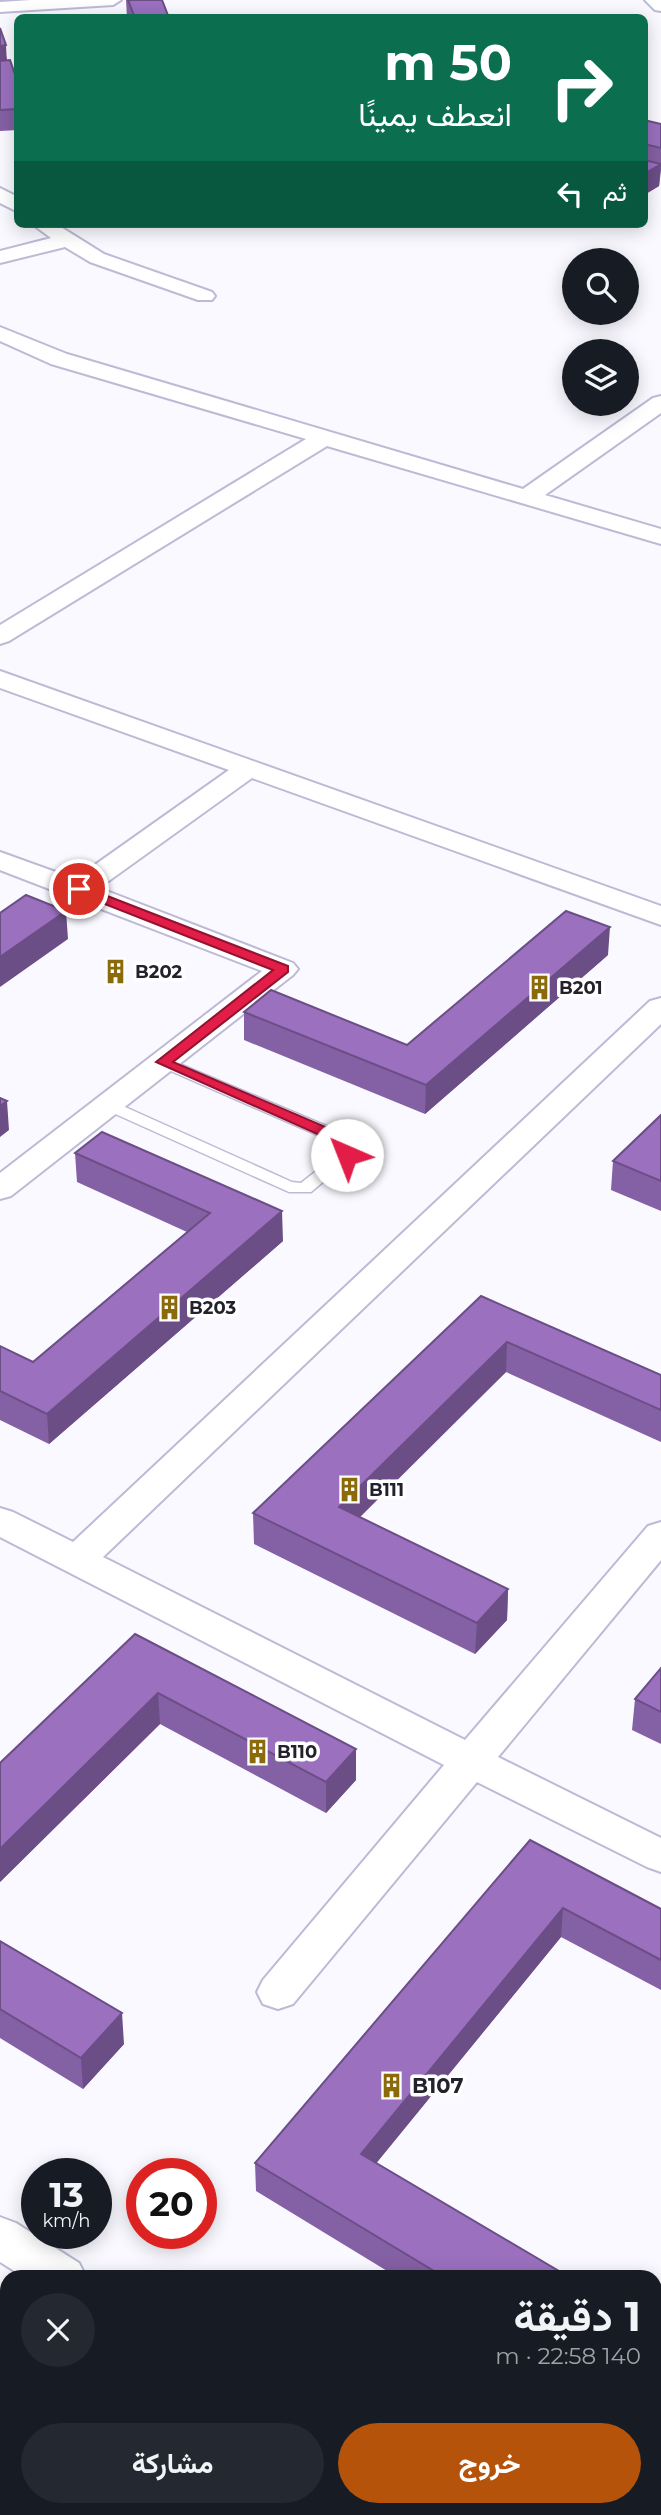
<!DOCTYPE html>
<html lang="ar">
<head>
<meta charset="utf-8">
<style>
	body { margin:0; font-family:Montserrat,Vazirmatn,sans-serif; background:#242831; color:#f1f3f6; direction:rtl; height:100vh; display:flex; flex-direction:column; font-size:26px; white-space:nowrap }
	* { box-sizing:border-box; margin:0 }
	p { font-size:23px; color:#9ea1a6 }
	.icon { flex:none; width:38px; height:38px; fill:none; stroke:currentColor; stroke-width:2; stroke-linecap:round; stroke-linejoin:round }
	.map { position:relative; flex:1; overflow:hidden; direction:ltr }
	.details { position:absolute; left:0px; top:2270px; width:662px; height:247px; display:flex; flex-direction:column; background:#171b24; border-radius:21px 21px 0 0; box-shadow:0 4px 18px #0003; direction:rtl }
	.details>* { flex:none }
	.guide { position:absolute; left:14px; top:14px; width:634px; height:214px; border-radius:10px; box-shadow:0 4px 18px #0003; direction:rtl; background:#0b6e4f; color:#fff; overflow:hidden }
	.tools { position:absolute; left:562px; top:248px; display:grid; gap:14px }
	.tools a { display:grid; place-items:center; width:77px; height:77px; border-radius:50%; background:#171b24; box-shadow:0 4px 18px #0003; font-size:35px }
	.speed { position:absolute; left:21px; top:2158px; display:flex; gap:14px; font-size:35px; font-weight:700; text-align:center }
	.speed>* { display:grid; place-content:center; width:91px; height:91px; border-radius:50%; background:#171b24; box-shadow:0 4px 18px #0003; line-height:1 }
	.speed small { font-size:18px; font-weight:400 }
	.speed .limit { border:10px solid #d22; background:#fff; color:#111 }
	.pin { position:absolute; display:grid; place-items:center; width:60px; height:60px; color:#fff; margin:-30px; border:4px solid #fff; border-radius:50%; box-shadow:0 2px 7px #0007 }
	.me { position:absolute; width:77px; margin:-38px; rotate:316deg; stroke-linejoin:round; filter:drop-shadow(0 0 5px #0008) }
	.turn { display:flex; align-items:center; gap:24px; height:147px; padding:0 21px; font-size:32px }
	.turn .icon { width:91px; height:91px; stroke-width:2.5 }
	.turn b { display:block; font-size:49px; line-height:60px }
	.then { display:flex; align-items:center; height:66px; padding:0 21px; background:#0003; gap:14px; font-size:26px }
	.round { display:grid; place-items:center; flex:none; width:74px; height:74px; border-radius:37px; background:#242831 }
	.headline { display:flex; align-items:center; justify-content:space-between; height:119px; padding:0 21px }
	h1 { font-size:42px; font-weight:700; line-height:52px }
	.cta { display:flex; gap:14px; margin-top:auto; padding:14px 21px }
	.cta a { flex:1; height:80px; border-radius:42px; background:#b45309; color:#fff; font-size:28px; font-weight:700; line-height:80px; text-align:center }
	.cta a+a { background:#242831; color:#f1f3f6 }
	.map>svg:first-child { display:block }
</style>
</head>
<body>
<div class="map">
<svg width="661" height="2515" viewBox="0 0 661 2515">
	<rect width="100%" height="100%" fill="#faf9ff"/>
	<g fill="none" stroke-linecap="round" stroke-linejoin="round">
		<defs>
			<path id="service" d="M163 1057 343 1133 355 1146V1155L311 1192H289L102 1108 100 1105 102 1102H114L292 1182 301 1183 339 1153V1147L331 1141 157 1065 155 1062 157 1059Z"/>
			<path id="minor" d="M31 0H121L113 5 0 12V2Z
				M645 0H661V11L655 10Z
				M0 188 18 197V212L0 203Z
				M32 224H56L104 254 212 292 215 296 212 300H198L90 262 65 247 0 263V251L51 238Z
				M0 327 67 354 523 489 653 398 661 396V413L545 495 661 529V544L327 446 9 641 0 644V625L306 439 51 364 0 341Z
				M0 671 661 906V925L252 778 99 888 293 963 298 969 293 975 11 1196 0 1199V1173L262 971 0 870V852L75 879 229 770 0 688Z
				M661 998V1024L103 1557 465 1740 648 1526 661 1522V1560L498 1757 661 1838V1872L647 1867 477 1782 293 2004 278 2009 263 2004 257 1992 263 1980 444 1765 0 1537V1508L13 1512 73 1542 650 1001Z
				M0 2217 16 2223 79 2263 86 2277H24L0 2262Z
				M406 2510H462L465 2515H408Z"/>
		</defs>
		<use href="#service" stroke="#bdbad5" stroke-width="3"/>
		<use href="#minor" stroke="#bdbad5" stroke-width="4"/>
		<use href="#service" fill="#fff" fill-rule="evenodd"/>
		<use href="#minor" fill="#fff" fill-rule="evenodd"/>
	</g>
	<path fill="#8460a4" d="M126 0H162L169 18H127Z
		M0 28 7 60 18 83V130L0 131Z
		M644 120 661 124V170L659 186 644 195Z
		M608 955 425 1114 244 1040V1012L407 1045Z
		M661 1115V1211L611 1190 613 1161Z
		M75 1153 283 1241 49 1444 0 1420V1346L33 1362 187 1232 77 1182Z
		M481 1296 661 1375V1442L506 1372 359 1517 508 1589 507 1620 475 1654 254 1544 253 1513Z
		M135 1634 356 1749V1780L326 1813 160 1724 0 1882V1763Z
		M661 1668V1744L632 1730 635 1699Z
		M530 1840 661 1909V1990L561 1937 376 2163 569 2277H397L256 2191 255 2163Z
		M0 1941 124 2044 83 2089 0 2038Z"/>
	<path fill="#6c4e86" d="M6 45 7 66 0 67V46Z
		M661 164 659 186 644 195V174Z
		M66 911 68 939 0 987V957Z
		M610 927 608 955 425 1114 426 1085Z
		M7 1101 9 1130 0 1137V1106Z
		M282 1211 283 1241 49 1444 47 1414Z
		M507 1342 506 1372 339 1538V1507Z
		M508 1589 507 1620 475 1654 477 1623Z
		M158 1693 160 1724 0 1882V1849Z
		M356 1749V1780L326 1813V1782Z
		M563 1908 561 1937 361 2182V2154Z
		M122 2013 124 2044 83 2089 81 2058Z"/>
	<path fill="#9a70bf" stroke="#6c4e86" stroke-width="2" d="M128 0H162L169 18H135Z
		M0 28 6 45 0 46Z
		M10 60 18 83V109L0 110V61Z
		M644 120 661 124V148L644 144Z
		M644 160 661 164 644 174Z
		M26 895 66 911 0 957V913Z
		M566 911 610 927 426 1085 244 1012 271 990 407 1045Z
		M0 1098 7 1101 0 1106Z
		M661 1115V1181L613 1161Z
		M102 1132 282 1211 47 1414 0 1391V1346L33 1362 210 1213 75 1153Z
		M481 1296 661 1375V1410L507 1342 339 1507 508 1589 477 1623 253 1513Z
		M135 1634 356 1749 326 1782 158 1693 0 1849V1763Z
		M661 1668V1712L635 1699Z
		M530 1840 661 1909V1960L563 1908 361 2154 569 2277H444L255 2163Z
		M0 1941 122 2013 81 2058 0 2009Z"/>
	<path fill="#e11d48" stroke="#92132f" stroke-width="2" d="M79 885 288 966V972L173 1062 342 1134 355 1146 353 1158H342L340 1148 331 1140 156 1062 273 970 74 892 72 889Z"/>
	<defs>
		<symbol id="building-bare" viewBox="-9 -9 18 18"><path d="M-4-6H4V6H1V3H-1V6H-4ZM-2.5-4.3h1.7v1.8h-1.7ZM.8-4.3h1.7v1.8H.8ZM-2.5-1h1.7V.8h-1.7ZM.8-1h1.7V.8H.8Z" fill="#8b6a0a" stroke="#fff" stroke-width="2.5" paint-order="stroke"/></symbol>
	</defs>
	<g fill-rule="evenodd">
		<use href="#building-bare" x="98" y="954" width="35" height="35"/>
		<use href="#building-bare" x="522" y="970" width="35" height="35"/>
		<use href="#building-bare" x="152" y="1290" width="35" height="35"/>
		<use href="#building-bare" x="332" y="1472" width="35" height="35"/>
		<use href="#building-bare" x="240" y="1734" width="35" height="35"/>
		<use href="#building-bare" x="374" y="2068" width="35" height="35"/>
	</g>
	<g text-anchor="middle" stroke-width="7" stroke-linejoin="round" paint-order="stroke">
		<g font-size="18" font-weight="bold" fill="#23222c" stroke="#fff" text-anchor="start">
			<text x="135" y="978">B202</text>
			<text x="559" y="994">B201</text>
			<text x="189" y="1314">B203</text>
			<text x="369" y="1496">B111</text>
			<text x="277" y="1758">B110</text>
		</g>
		<g font-size="21" font-weight="bold" fill="#23222c" stroke="#fff" text-anchor="start">
			<text x="412" y="2093">B107</text>
		</g>
	</g>
</svg>
<div class="tools">
<a><svg class="icon" aria-label="search" viewBox="0 0 24 24"><circle cx="10" cy="10" r="6"/><path d="M15 15l6 6"/></svg></a>
<a><svg class="icon" aria-label="layers" viewBox="0 0 24 24"><path d="M12 4l9 5-9 5-9-5zM3 14l9 5 9-5"/></svg></a>
</div>
<div class="speed"><div>13<small>km/h</small></div><div class="limit">20</div></div>
<div class="pin" style="left:79px;top:889px;background:#d93025"><svg class="icon" aria-label="arrive" viewBox="0 0 24 24"><path d="M6 21V4h12l-3 4 3 4H6"/></svg></div>
<svg class="me" style="left:347px;top:1155px" viewBox="-20 -20 40 40"><circle r="19" fill="#fff"/><path d="M0-13L10 11 0 6-10 11z" fill="#e11d48"/></svg>
<div class="guide">
<div class="turn"><svg class="icon" aria-label="right" viewBox="0 0 24 24"><path d="M7 20v-9h11M14 6l5 5-5 5"/></svg><div><b>50 m</b>انعطف يمينًا</div></div>
<div class="then">ثم<svg class="icon" aria-label="left" viewBox="0 0 24 24"><path d="M17 20v-9H6M10 6l-5 5 5 5"/></svg></div>
</div>
<section class="details">
<div class="headline"><div><h1>1 دقيقة</h1><p>140 m · 22:58</p></div><a class="round"><svg class="icon" aria-label="close" viewBox="0 0 24 24"><path d="M6 6l12 12M18 6L6 18"/></svg></a></div>
<div class="cta"><a>خروج</a><a>مشاركة</a></div>
</section>
</div>
</body>
</html>
